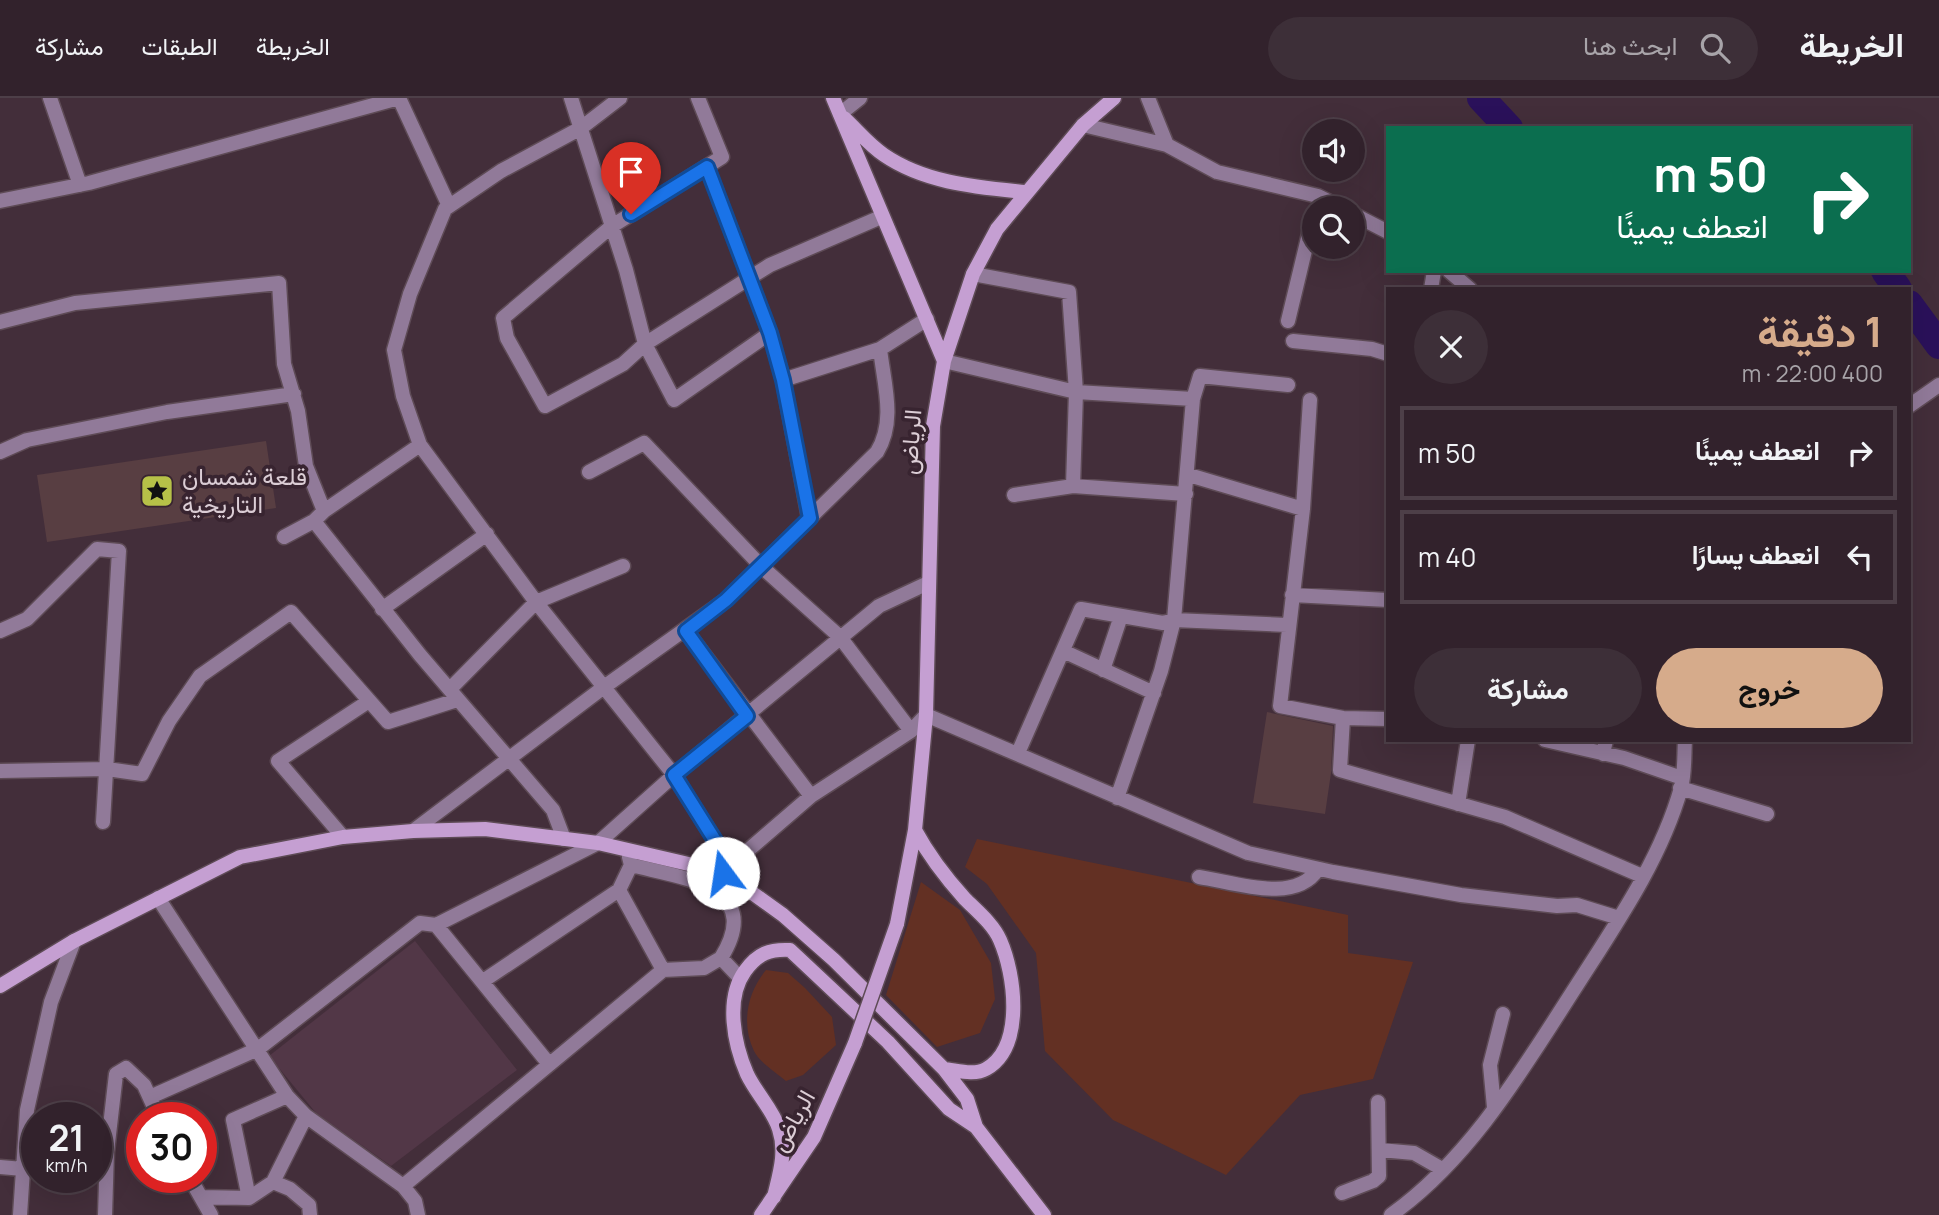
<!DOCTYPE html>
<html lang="ar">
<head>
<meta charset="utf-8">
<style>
	body { margin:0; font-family:Manrope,Vazirmatn,sans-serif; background:#3d2f38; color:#f1f3f6; direction:rtl; height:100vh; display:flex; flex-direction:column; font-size:26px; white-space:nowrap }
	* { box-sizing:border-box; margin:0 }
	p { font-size:23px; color:#a8a4a9 }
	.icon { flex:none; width:38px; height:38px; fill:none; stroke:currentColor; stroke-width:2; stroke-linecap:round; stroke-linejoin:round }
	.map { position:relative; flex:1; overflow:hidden; direction:ltr }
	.side { position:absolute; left:1386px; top:189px; width:525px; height:455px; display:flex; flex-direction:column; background:#32222c; border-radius:0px; box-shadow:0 7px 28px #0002,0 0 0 2px #4d3f48; direction:rtl }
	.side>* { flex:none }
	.hud { position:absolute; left:1386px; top:28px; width:525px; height:147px; border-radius:0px; box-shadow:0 7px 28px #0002,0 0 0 2px #4d3f48; direction:rtl; background:#0b6e4f; color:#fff; overflow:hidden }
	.controls { position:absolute; left:1302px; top:21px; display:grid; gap:14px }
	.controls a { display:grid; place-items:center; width:63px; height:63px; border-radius:50%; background:#32222c; box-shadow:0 7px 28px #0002,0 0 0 2px #4d3f48; font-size:35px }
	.speed { position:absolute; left:21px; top:1004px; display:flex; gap:14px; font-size:35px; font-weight:700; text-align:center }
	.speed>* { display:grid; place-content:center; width:91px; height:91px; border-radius:50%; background:#32222c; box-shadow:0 7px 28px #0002,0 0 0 2px #4d3f48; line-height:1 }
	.speed small { font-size:18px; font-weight:400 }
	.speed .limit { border:10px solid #d22; background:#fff; color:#111 }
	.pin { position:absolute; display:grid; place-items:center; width:60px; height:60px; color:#fff; margin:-72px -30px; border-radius:50% 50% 50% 0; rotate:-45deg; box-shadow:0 0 7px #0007 }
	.pin .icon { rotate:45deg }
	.me { position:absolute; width:77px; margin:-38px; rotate:346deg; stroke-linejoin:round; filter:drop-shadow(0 0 5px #0008) }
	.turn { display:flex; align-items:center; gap:24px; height:147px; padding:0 28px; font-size:32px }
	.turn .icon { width:91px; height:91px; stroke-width:2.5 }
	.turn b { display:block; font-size:49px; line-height:60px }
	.round { display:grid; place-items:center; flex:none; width:74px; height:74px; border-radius:37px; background:#3d2f38 }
	.overview { display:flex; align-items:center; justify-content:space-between; height:119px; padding:0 28px }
	h1 { font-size:42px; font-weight:700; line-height:52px; color:#d6ab8b }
	.cta { display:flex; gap:14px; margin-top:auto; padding:14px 28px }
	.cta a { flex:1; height:80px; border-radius:42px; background:#d6ab8b; color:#111; font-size:28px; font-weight:700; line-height:80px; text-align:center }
	.cta a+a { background:#3d2f38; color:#f1f3f6 }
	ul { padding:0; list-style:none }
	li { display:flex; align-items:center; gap:21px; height:94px; margin:0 14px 10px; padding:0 14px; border:4px solid #4d3f48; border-radius:0px }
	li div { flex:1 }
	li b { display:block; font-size:26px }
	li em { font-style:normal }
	header { display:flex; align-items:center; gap:42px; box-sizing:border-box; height:98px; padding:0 35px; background:#32222c; border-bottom:2px solid #4d3f48 }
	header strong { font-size:33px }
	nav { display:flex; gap:38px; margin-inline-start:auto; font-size:24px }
	.search { width:490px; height:63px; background:#3d2f38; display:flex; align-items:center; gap:18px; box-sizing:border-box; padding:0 24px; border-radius:38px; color:#a8a4a9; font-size:26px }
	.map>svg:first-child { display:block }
</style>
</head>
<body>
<header>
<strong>الخريطة</strong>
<div class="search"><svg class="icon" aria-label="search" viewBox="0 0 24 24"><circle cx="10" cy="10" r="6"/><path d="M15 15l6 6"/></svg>ابحث هنا</div>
<nav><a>الخريطة</a><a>الطبقات</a><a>مشاركة</a></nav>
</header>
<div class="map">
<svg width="1939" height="1117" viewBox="0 0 1939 1117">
	<rect width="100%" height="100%" fill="#432e3a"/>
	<path fill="#523747" d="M415 843 517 972 391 1068 316 1015 269 958Z"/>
	<path fill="#633023" d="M977 741 1348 817V855L1413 864 1373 981 1300 997 1226 1077 1113 1022 1045 953 1036 855 987 786 965 769Z
		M921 784 960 812 991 865 995 901 980 935 937 949 886 897Z
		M766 872 788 875 805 890 832 919 836 947 803 977 786 983C777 975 759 964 754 953 741 926 747 895 766 872Z"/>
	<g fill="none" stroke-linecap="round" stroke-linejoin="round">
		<path stroke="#2a115a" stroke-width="28" d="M1481 0 1509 30
			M1885 173 1898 191
			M1909 206 1939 247"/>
	</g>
	<path fill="#583e42" d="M266 343 276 410 47 444 37 377Z
		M1267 614 1333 628 1331 675 1325 716 1253 705Z"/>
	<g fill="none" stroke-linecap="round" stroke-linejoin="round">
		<defs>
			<path id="street" d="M50 0 80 87
				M399 0 449 108
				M571 0 626 172 645 246 674 302 770 235
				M620 0 581 30 501 73 445 111 410 196 394 252 403 298 420 347 536 504 623 468
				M698 0 722 59 612 128 503 220 507 240 545 308 623 266 645 246 770 167 881 119
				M840 16 860 0
				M1083 27 1167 47 1148 0
				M1167 47 1217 74 1318 98 1342 110
				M707 69 770 235 783 282 809 420
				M0 103 89 85 399 0
				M1353 116 1388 134
				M1449 173 1470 191
				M973 176 1069 194 1076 294 1073 388
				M1431 191 1434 173
				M1288 223 1314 115
				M0 224 75 205 279 185 284 266 298 313 306 368 324 413
				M1293 243 1372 251 1388 256
				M944 263 1076 294 1193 301 1200 278 1288 287
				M783 282 880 251 927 221
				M1310 302 1303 411 1280 608 1343 620 1388 621
				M1909 308 1939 287
				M0 354 27 342 167 314 294 296
				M589 374 644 345 762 469 840 539 911 633
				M1189 377 1303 411
				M1014 397 1073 388 1186 396
				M314 423 420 557 553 712 564 741
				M284 439 314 423 324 413 420 347
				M1292 497 1388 502
				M382 511 487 436
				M0 533 27 521 97 451 119 453 103 724
				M686 533 811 698
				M1063 553 1154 595
				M1103 572 1121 518
				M451 590 536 504 674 677 716 744 723 774 811 698 911 633 926 617 1248 755 1333 774 1461 797 1557 808 1577 807 1619 820
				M1343 620 1340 672 1505 719 1642 778
				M1545 642 1624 660 1682 680
				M1018 655 1081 511 1163 525 1174 522 1193 301
				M1603 656 1606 642
				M0 673 107 671 142 676 169 623 200 578 291 514 388 624 457 602
				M1680 690 1767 716
				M1117 700 1161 573 1174 522 1287 527
				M1458 706 1468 642
				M413 733 604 589 726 502 877 354C896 323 884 286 880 251
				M343 739 278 663 369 603
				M629 759 631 767 619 792 663 872
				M631 767C681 780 766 787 721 860
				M1199 779C1234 784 1295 807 1318 771
				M158 800 287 998 306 1018 403 1088 415 1103 418 1117
				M436 827 598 745 674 677 879 508 928 485
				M483 883 619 792
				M150 999 258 951 420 825 436 827 549 966
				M1494 1009 1490 967 1503 916
				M1380 1052 1414 1055 1442 1071
				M0 1069 23 1071
				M190 1080 211 1117
				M273 1084 306 1018
				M403 1088 663 872 704 870 721 860 740 880
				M1342 1095 1373 1083 1379 1078 1378 1004
				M201 1099 249 1100 273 1084 290 1091 309 1107 310 1117
				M249 1100 233 1022 287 998
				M20 1117 27 1012 51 904 74 843
				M105 1117 107 1054 116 976 126 970 144 987 159 1020
				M1391 1117C1472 1059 1524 969 1577 887 1616 826 1661 761 1681 690 1685 675 1684 658 1685 642"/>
			<path id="secondary" d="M833 0 944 263
				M844 20C857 32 869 47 884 57 925 85 976 89 1024 94
				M915 732C929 758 946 780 965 801 977 813 993 826 1000 842 1015 876 1025 949 986 971 974 978 956 972 944 971
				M897 826 915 732 926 617 933 328 944 263 973 176 997 131 1083 27 1114 0
				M0 888 74 843 240 759 343 739 413 733 485 731 598 745 723 774 783 817 834 862 944 971 967 1001 976 1029 1044 1117
				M774 1099C779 1077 787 1055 779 1031 773 1012 756 995 747 976 734 946 725 901 745 873 758 855 770 851 790 852L888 944 949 1011 976 1029
				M761 1117 814 1039 855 945"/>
		</defs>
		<use href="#street" stroke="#5e4b56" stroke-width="17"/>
		<use href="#secondary" stroke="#5e4b56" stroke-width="17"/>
		<use href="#street" stroke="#917a99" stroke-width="14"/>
		<use href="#secondary" stroke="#c59fd2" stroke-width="14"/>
		<defs>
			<path id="secondary-bridge" d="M855 945 897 826"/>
		</defs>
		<use href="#secondary-bridge" stroke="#5e4b56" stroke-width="17" stroke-linecap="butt"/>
		<use href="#secondary-bridge" stroke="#c59fd2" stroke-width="14"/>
	</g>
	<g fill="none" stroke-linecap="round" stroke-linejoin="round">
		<defs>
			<path id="route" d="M631 116 707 69 770 235 783 282 810 420 726 502 686 533 747 618 674 677 716 744 723 775"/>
		</defs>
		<use href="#route" stroke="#114b97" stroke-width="18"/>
		<use href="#route" stroke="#1a73e8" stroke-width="12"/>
	</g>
	<defs>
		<symbol id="sight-square" viewBox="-11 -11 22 22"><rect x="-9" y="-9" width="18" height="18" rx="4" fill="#b6c148" stroke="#382430"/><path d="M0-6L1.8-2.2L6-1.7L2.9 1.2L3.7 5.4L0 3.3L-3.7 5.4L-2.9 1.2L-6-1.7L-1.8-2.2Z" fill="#111"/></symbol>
	</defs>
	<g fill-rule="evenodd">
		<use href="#sight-square" x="138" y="374" width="38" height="38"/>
	</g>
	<g text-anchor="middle" stroke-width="7" stroke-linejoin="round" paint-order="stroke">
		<g font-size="24" fill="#dbcdd5" stroke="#382430">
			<text transform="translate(911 344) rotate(-86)" y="8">الرياض</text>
			<text transform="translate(793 1023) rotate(-61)" y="8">الرياض</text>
		</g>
		<g font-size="24" fill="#dbcdd5" stroke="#382430" text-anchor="start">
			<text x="182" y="387">قلعة شمسان<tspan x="182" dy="28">التاريخية</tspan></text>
		</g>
	</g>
</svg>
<div class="controls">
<a><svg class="icon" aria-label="sound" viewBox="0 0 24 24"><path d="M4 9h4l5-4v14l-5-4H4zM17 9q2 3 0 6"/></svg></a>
<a><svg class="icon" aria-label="search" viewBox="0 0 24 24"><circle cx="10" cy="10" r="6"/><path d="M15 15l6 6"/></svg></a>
</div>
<div class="speed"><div>21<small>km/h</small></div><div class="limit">30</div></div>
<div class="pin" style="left:631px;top:116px;background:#d93025"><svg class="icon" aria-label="arrive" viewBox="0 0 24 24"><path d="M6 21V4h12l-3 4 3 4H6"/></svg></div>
<svg class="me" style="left:723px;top:775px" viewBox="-20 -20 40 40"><circle r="19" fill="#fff"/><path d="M0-13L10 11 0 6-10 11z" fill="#1a73e8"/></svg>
<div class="hud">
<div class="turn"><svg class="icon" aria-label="right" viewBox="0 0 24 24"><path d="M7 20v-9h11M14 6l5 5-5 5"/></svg><div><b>50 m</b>انعطف يمينًا</div></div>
</div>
<section class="side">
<div class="overview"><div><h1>1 دقيقة</h1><p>400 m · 22:00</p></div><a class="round"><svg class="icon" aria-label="close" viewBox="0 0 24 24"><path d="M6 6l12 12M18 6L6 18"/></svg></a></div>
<ul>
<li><svg class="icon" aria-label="right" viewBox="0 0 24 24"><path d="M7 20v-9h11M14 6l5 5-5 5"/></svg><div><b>انعطف يمينًا</b></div><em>50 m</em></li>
<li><svg class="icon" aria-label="left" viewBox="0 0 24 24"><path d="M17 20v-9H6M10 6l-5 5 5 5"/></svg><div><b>انعطف يسارًا</b></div><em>40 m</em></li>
</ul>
<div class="cta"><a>خروج</a><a>مشاركة</a></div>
</section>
</div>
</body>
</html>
